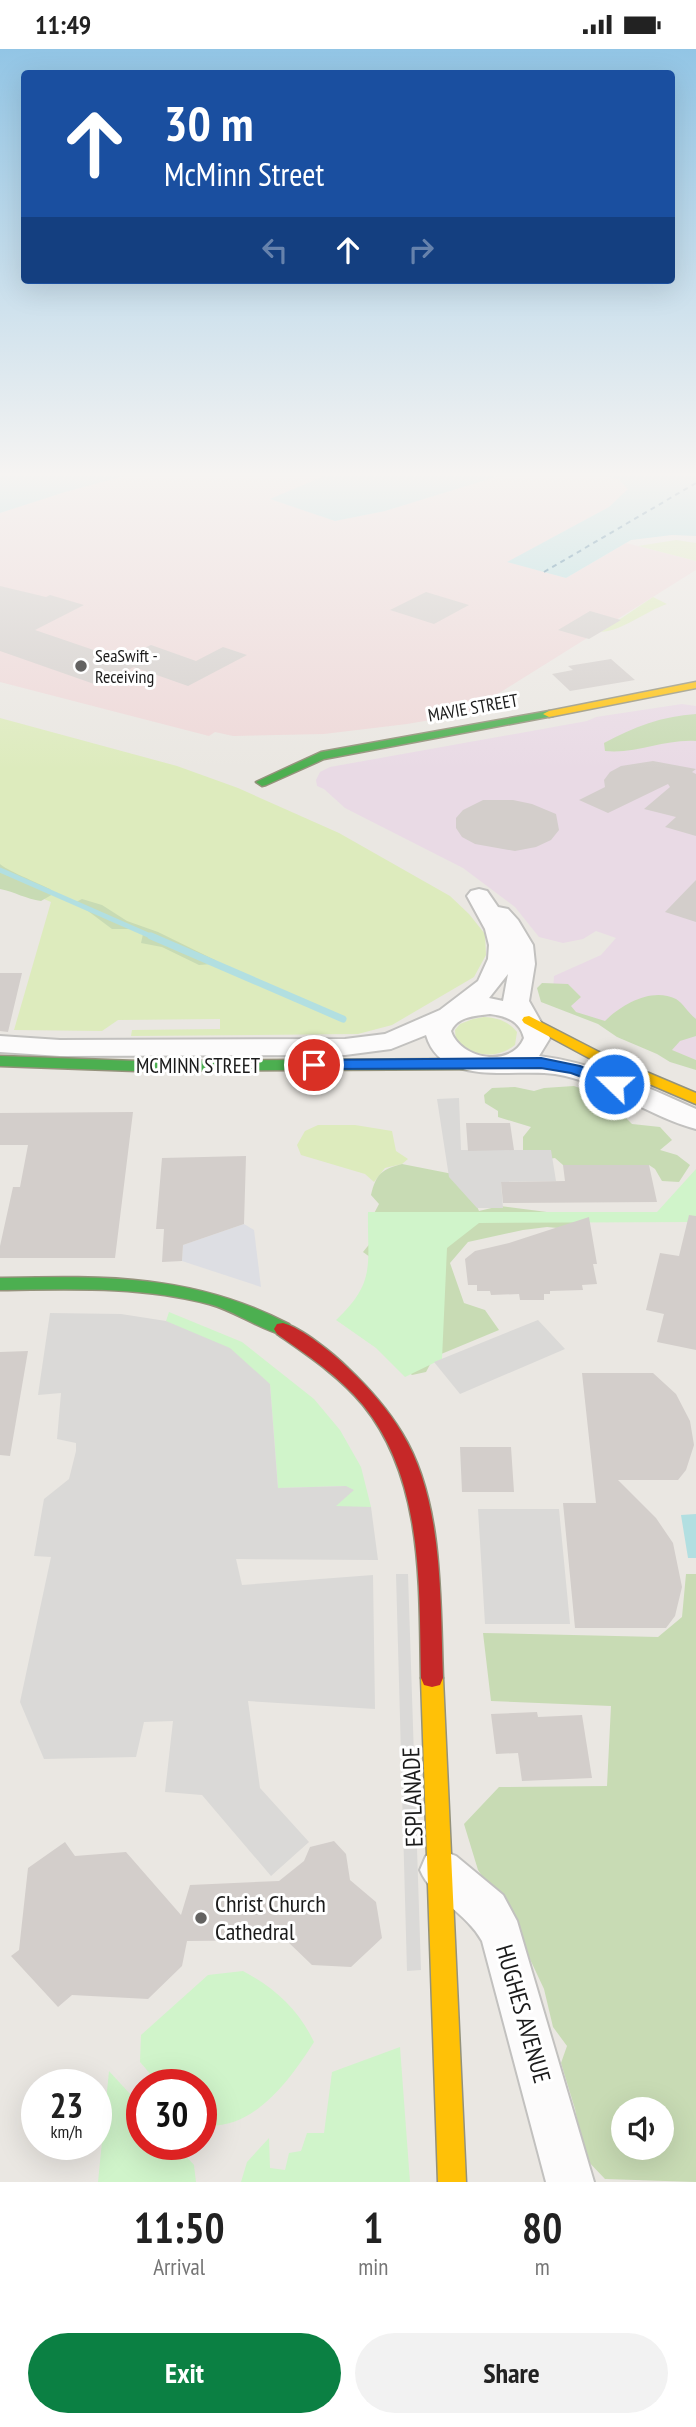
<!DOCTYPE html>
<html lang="en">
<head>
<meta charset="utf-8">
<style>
	body { margin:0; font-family:"PT Sans Narrow",sans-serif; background:#f2f2f2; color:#222; height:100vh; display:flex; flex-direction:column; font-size:26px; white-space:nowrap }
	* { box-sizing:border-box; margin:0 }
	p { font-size:23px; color:#767676 }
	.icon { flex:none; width:38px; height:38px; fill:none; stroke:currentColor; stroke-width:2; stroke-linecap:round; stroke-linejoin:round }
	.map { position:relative; height:2133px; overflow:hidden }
	.panel { display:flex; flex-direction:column; background:#fff; flex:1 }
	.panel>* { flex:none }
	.hud { position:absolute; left:21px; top:21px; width:654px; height:214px; border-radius:7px; box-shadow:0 7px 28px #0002; background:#1a4fa0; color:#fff; overflow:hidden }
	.buttons { position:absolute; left:611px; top:2048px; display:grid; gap:14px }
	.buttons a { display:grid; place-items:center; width:63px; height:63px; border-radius:50%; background:#fff; box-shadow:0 7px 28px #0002; font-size:35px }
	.speed { position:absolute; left:21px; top:2020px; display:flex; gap:14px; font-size:35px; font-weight:700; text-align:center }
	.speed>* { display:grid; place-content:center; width:91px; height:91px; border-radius:50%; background:#fff; box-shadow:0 7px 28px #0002; line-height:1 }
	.speed small { font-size:18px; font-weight:400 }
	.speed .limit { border:10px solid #d22; background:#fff; color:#111 }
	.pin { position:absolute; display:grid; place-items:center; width:60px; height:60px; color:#fff; margin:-30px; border:4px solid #fff; border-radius:50%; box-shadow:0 2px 7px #0007 }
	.me { position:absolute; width:77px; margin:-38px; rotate:292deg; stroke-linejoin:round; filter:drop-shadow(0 0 5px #0008) }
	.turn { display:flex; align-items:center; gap:24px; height:147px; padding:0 28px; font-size:32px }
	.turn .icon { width:91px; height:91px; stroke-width:2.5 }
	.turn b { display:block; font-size:49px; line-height:60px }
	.lanes { display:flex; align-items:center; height:66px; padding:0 28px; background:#0003; justify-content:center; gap:35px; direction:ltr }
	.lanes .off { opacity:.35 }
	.eta { display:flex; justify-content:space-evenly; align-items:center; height:119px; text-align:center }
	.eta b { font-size:42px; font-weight:700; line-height:49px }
	.cta { display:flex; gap:14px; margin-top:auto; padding:14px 28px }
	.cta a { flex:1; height:80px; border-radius:42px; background:#0b8043; color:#fff; font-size:28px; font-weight:700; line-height:80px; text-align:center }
	.cta a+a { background:#f2f2f2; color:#222 }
	.status { display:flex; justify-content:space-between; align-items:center; height:49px; padding:0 35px; background:#fff; direction:ltr }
	.status svg { height:19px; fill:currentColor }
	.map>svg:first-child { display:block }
</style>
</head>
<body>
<div class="status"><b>11:49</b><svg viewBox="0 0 49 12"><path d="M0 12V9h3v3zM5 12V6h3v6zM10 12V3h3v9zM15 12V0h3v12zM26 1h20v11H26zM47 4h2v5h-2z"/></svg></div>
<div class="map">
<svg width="696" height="2133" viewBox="0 0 696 2133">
	<rect width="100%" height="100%" fill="#eae7e2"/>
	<path fill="#eed8d8" d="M143 422H336L271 450 335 472 385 462 512 423 580 422 618 430 629 440 609 458 508 513 566 529 626 494 696 512V521L496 646 507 658 407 675 324 685 233 687 215 683 209 687 0 633V464L65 443Z"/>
	<path fill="#e9dae5" d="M682 655 696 657V1011L552 955 554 927 601 906 616 889 596 882 583 890 563 894 539 888 515 858 463 819 345 759 324 740 317 737 316 731 320 723 330 718 587 672 596 668Z"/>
	<path fill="#ddebbd" d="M676 491 696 494V512L638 497Z
		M653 548 667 555C646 562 622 582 601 583Z
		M0 669 177 717 238 739 339 784 450 847 469 865 485 885 486 906 474 928 392 976 358 985 131 987 132 981 220 980V970L118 971 102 982 14 981 51 853 0 831Z
		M484 968C498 969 508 972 517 983L515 996C496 1011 474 1007 456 993L455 981 460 975 473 970Z
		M318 1076H355L392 1082 396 1102 408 1110 402 1115 385 1119 374 1133 365 1125 301 1106 297 1096 305 1082Z"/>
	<path fill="#c8dbb4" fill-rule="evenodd" d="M696 665V692C664 690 638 705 605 702L604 694C634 678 662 667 696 665Z
		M0 815C4 820 40 835 50 840L53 845 41 852C26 850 15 843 0 840Z
		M82 850 102 856 127 872 158 883 215 911 212 915 199 916 162 898 141 894 143 885 136 880H112L76 853Z
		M542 934 568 935 581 948 571 957 576 963 605 972C622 955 652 938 676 950 683 954 689 965 696 970V987L680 992 672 1001 696 1011V1021L670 1013 657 1005 617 988 598 975 541 953 537 939Z
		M574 1037 619 1053 625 1059 624 1067 632 1075 660 1078 672 1091 660 1101 677 1106 690 1116 679 1133 662 1132 655 1120 649 1116H563L555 1109 534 1112 523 1103V1088L531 1078 498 1068V1062L485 1054 484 1046 492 1039 515 1038 534 1042 544 1039Z
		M402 1115 463 1127 479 1162 500 1157 578 1167 579 1181 547 1178 523 1181 468 1193 450 1214 464 1254 485 1261 499 1281 434 1308 426 1323 412 1326 398 1314 395 1226 363 1203 376 1187 368 1176 379 1155 371 1146C376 1125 382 1120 402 1115Z
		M686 1525H696V2133L605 2130 584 2108 575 2060 561 2014 567 1997 553 1978 544 1940 513 1874 478 1821 464 1775 499 1738 607 1737 611 1657 491 1652 483 1584 658 1588 682 1568ZM623 2060H662V2098H623Z"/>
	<path fill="#d0f4ca" d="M696 1120V1173L479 1174 447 1199 442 1310 405 1328 376 1299 336 1271C377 1233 367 1214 368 1163H657Z
		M169 1263 242 1293 314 1350 340 1381 361 1418 371 1458H335L346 1437 278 1439 270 1335 166 1272Z
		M243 1922C275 1939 299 1961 314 1993 290 2031 252 2084 201 2076V2035H159L140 2013 141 1986 208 1926Z
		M400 1998 410 2133H241L247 2113 269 2089 270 2119 285 2121 289 2104 301 2102 307 2084H324L332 2023Z
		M109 2022 142 2058V2095H175L194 2116 196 2133H98Z"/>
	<path fill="#dad9d7" d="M459 1049 461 1101H551L556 1132 501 1133 503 1159H477L449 1128 437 1050Z
		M50 1264 121 1265 166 1272 230 1299 270 1335 278 1439 346 1437 354 1441 336 1457 371 1458 378 1511 236 1510 242 1536 373 1526 375 1660 248 1652 260 1739 309 1793 271 1827 202 1746 165 1743 173 1672 144 1673 136 1708 44 1710 20 1653 51 1508 34 1507 44 1450 69 1430 76 1402V1394L57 1390 61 1344 38 1346Z
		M538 1271 565 1300 460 1345 434 1313Z
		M478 1460H559L570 1575H485Z
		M396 1525H408L421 1921 407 1922Z"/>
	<path fill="#dddee3" d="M244 1175 254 1181 261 1238 182 1212 183 1196Z"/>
	<path fill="#b2dfe1" d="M0 422H143L65 443 0 464Z
		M336 422H529L512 423 385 462 335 472 270 450Z
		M580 422H696V487L672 486 631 491 566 529 507 513 609 458 628 440 618 430Z
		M696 1465V1509H688L681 1466Z"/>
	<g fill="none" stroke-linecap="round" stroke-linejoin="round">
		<path stroke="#b2dfe1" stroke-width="5" d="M0 821 155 889"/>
		<path stroke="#b2dfe1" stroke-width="7" d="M151 887 343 970"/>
		<path stroke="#38799b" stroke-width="2" stroke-dasharray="5 4.5" stroke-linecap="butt" d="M544 523 696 434"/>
	</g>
	<path fill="#d3cecb" d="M0 537 46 548 50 546 84 556 35 581 120 610 151 596 196 612 223 598 247 606 188 637 134 618 97 636 0 602Z
		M426 543 469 556 434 575 390 561Z
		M590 562 621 571 589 590 558 581Z
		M611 610 635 631 570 642 552 625 573 621 568 617Z
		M653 712 696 720 692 723 696 725V787L665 778 676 768 644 760 670 738 668 735 608 764 579 751 605 738 604 731 610 723 621 717Z
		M483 751H513L532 755 556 765 559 781 551 791 536 798 515 802 475 795 462 788 456 779V769L463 761Z
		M696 831V873L665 863Z
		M0 924H22L8 983 0 982Z
		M133 1063 115 1209H0V1197L13 1138H20L28 1096H0V1064Z
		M466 1074H510L514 1101 468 1102Z
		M246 1107 244 1175 183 1196 182 1212 162 1213 164 1180H156L162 1109Z
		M563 1116H649L657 1153 503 1154 501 1133 565 1132Z
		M689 1166 696 1167V1301L657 1293 664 1265 646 1261 660 1204 679 1207Z
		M589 1168 597 1215H593L597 1235 582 1236 583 1241 550 1242V1245H544V1251H520L519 1245 491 1246 490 1242H477V1236H468L465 1210 475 1202 509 1194Z
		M28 1302 10 1407 0 1406V1303Z
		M582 1324H653L676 1345 690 1372 694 1396 686 1421 678 1431H618L656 1469 673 1494 682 1538 675 1567 666 1579H575L563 1454H596Z
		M460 1398H511L514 1443H462Z
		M537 1663 538 1668 582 1666 592 1729 522 1732 518 1704 496 1705 491 1665Z
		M334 1792 346 1805 350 1831 376 1853 382 1889 351 1918 312 1916 286 1891 187 1892 182 1917 148 1950 72 1946 58 1958 11 1907 19 1901 28 1819 65 1793 75 1807 126 1803 181 1866 190 1836 279 1832 304 1812 310 1798Z"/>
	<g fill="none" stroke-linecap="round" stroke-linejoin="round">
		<defs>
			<path id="street" d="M479 840 487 842 498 858 508 860 518 871 533 896 535 915 529 952 550 989 539 1007C595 1014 645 1037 696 1060V1080C647 1067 606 1033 555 1025 515 1019 441 1039 426 986L391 1000 345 1006 60 1007 0 1003V987L60 991 345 990 385 985 440 961 478 932 488 910 489 896 485 880 467 847 471 842ZM508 925 503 952 489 949ZM490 965C506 967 520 972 524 989 511 1020 460 1010 451 982 458 967 475 967 490 965Z
				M441 1801 456 1807 503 1846 517 1872 594 2133H546L482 1892C466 1863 433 1851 420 1821L426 1807Z"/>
			<path id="fast" d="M549 662 553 663V667L324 710 266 736 262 737 256 733 321 703Z
				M0 1007 136 1012 481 1010 489 1015 481 1020 136 1022 0 1017Z
				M0 1229C107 1227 192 1225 289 1275L292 1280 289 1285 283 1286C257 1279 235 1262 209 1255 141 1237 70 1240 0 1241Z"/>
			<path id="slow" d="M696 633V639L549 668 543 665 549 662Z
				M529 967 599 1003 696 1044V1055L589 1009 524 974 522 971 524 968Z
				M432 1620 440 1622 443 1629 466 2133H438L421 1629 424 1622Z"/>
			<path id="jam" d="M283 1274C302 1279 334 1305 348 1319 369 1339 387 1359 402 1384 444 1452 440 1552 443 1629L440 1636 432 1638 424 1636 421 1629C419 1537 424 1431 363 1356 339 1327 307 1306 277 1285L274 1280 277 1275Z"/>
		</defs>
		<use href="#street" stroke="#c2c1bf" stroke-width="4"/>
		<use href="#fast" stroke="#94927b" stroke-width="3"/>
		<use href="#slow" stroke="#94927b" stroke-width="3"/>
		<use href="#jam" stroke="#94927b" stroke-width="3"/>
		<use href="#street" fill="#fcfbfb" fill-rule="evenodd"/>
		<use href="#fast" fill="#4caf50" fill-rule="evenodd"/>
		<use href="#slow" fill="#ffc107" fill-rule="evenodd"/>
		<use href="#jam" fill="#c62828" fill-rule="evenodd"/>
	</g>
	<linearGradient id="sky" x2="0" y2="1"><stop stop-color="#92c5e5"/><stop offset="0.59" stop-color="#f6f4f2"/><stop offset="1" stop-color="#f6f4f2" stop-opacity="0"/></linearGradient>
	<rect width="696" height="721" fill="url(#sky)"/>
	<path fill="#1a73e8" stroke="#114b97" stroke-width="2" d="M541 1009 580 1017 620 1032 622 1035 614 1040 571 1024 541 1019 314 1020 306 1016 314 1011Z"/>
	<g fill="#636261" stroke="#fff" stroke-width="2.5">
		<circle cx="81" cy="617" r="7"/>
		<circle cx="201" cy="1869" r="7"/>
	</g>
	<g text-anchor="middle" stroke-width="6" stroke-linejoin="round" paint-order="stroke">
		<g font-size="18" fill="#1b1b1b" stroke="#fff" text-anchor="start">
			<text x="95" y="613">SeaSwift -<tspan x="95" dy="21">Receiving</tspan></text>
		</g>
		<g font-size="18" fill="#1b1b1b" stroke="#fff">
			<text transform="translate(473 659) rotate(-10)" y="6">MAVIE STREET</text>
		</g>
		<g font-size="21" fill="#1b1b1b" stroke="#fff">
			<text x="198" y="1024">MCMINN STREET</text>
		</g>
		<g font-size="24" fill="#1b1b1b" stroke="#fff">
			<text transform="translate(413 1748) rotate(-92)" y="8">ESPLANADE</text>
			<text transform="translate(523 1965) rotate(74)" y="8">HUGHES AVENUE</text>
		</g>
		<g font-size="24" fill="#1b1b1b" stroke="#fff" text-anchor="start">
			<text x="215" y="1863">Christ Church<tspan x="215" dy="28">Cathedral</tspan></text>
		</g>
	</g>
</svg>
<div class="buttons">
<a><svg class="icon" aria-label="sound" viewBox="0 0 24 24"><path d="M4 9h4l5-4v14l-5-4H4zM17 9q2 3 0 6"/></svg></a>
</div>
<div class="speed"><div>23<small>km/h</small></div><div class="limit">30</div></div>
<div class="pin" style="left:314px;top:1016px;background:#d93025"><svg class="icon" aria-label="arrive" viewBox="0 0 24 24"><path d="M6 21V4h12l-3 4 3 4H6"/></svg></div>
<svg class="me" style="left:614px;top:1035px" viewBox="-20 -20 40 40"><circle r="17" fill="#1a73e8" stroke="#fff" stroke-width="3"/><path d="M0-11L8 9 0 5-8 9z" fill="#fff"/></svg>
<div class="hud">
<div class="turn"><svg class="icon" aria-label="ahead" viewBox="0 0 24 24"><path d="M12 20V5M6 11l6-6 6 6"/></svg><div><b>30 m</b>McMinn Street</div></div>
<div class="lanes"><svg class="icon off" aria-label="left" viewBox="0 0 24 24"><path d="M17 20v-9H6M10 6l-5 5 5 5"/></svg><svg class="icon" aria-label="ahead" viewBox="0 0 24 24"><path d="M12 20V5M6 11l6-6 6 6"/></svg><svg class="icon off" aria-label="right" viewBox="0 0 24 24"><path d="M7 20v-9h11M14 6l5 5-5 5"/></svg></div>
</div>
</div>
<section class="panel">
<div class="eta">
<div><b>11:50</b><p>Arrival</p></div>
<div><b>1</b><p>min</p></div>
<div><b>80</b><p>m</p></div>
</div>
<div class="cta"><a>Exit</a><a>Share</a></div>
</section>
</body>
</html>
